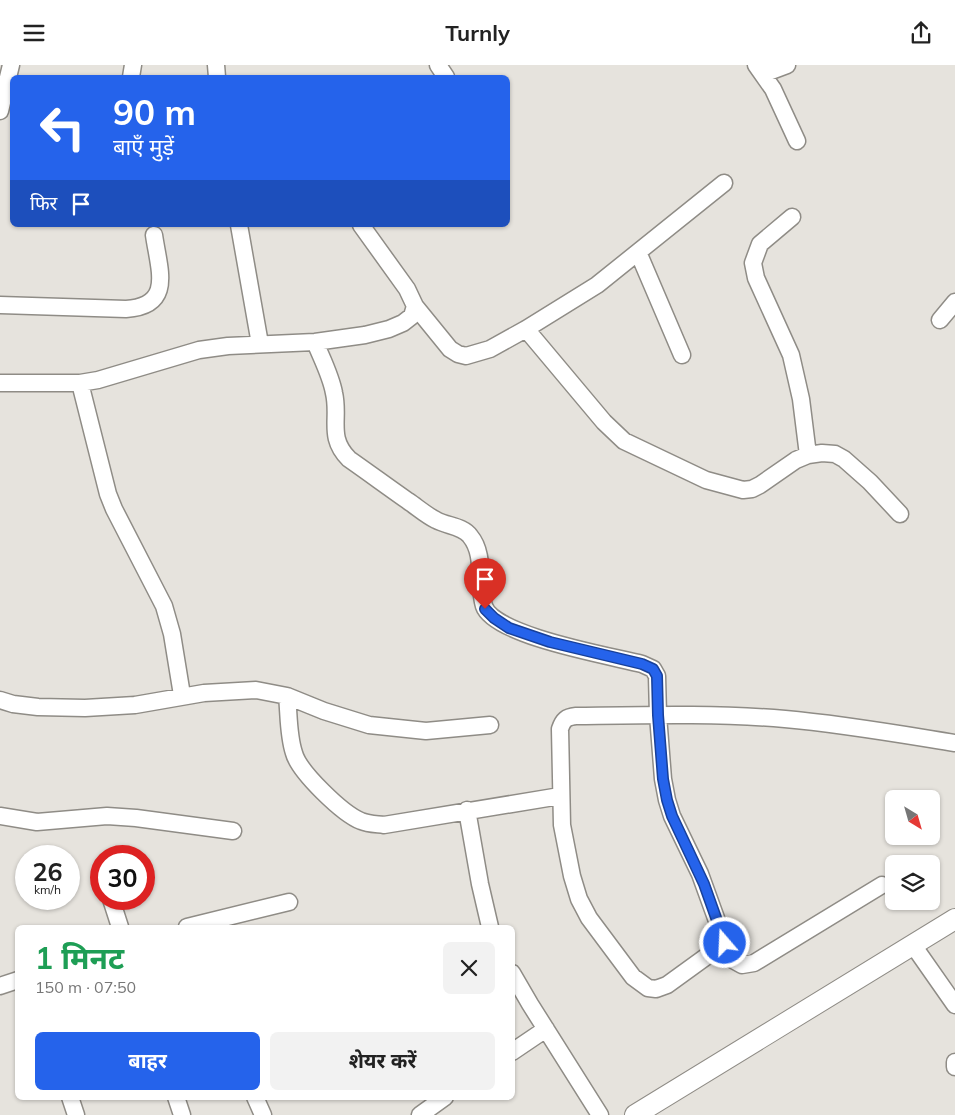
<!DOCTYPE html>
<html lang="hi">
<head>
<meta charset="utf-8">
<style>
	body { margin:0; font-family:Mulish,"Noto Sans Devanagari",sans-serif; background:#f2f2f2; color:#222; height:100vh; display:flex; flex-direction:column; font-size:19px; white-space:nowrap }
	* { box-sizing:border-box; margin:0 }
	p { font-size:16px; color:#767676 }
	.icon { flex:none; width:28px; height:28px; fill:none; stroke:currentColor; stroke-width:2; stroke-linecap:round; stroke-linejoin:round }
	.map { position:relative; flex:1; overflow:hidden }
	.side { position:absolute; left:15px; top:860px; width:500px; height:175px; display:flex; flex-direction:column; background:#fff; border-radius:8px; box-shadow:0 1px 4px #0004 }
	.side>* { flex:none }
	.hud { position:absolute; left:10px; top:10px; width:500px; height:152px; border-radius:8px; box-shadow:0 1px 4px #0004; background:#2563eb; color:#fff; overflow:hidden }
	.needle { width:32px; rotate:143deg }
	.fabs { position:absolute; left:885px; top:725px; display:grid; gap:10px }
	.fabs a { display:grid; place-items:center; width:55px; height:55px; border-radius:8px; background:#fff; box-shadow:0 1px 4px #0004; font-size:25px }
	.speed { position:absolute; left:15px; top:780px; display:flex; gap:10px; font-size:25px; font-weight:700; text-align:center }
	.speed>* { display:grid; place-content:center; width:65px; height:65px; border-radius:50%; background:#fff; box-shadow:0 1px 4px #0004; line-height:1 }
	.speed small { font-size:12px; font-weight:400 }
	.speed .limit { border:8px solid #d22; background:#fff; color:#111 }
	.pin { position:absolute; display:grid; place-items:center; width:42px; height:42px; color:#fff; margin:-51px -21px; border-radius:50% 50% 50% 0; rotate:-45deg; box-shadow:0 0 5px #0007 }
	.pin .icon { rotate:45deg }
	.me { position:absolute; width:55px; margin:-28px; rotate:341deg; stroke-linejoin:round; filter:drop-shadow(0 0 4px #0008) }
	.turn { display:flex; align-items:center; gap:18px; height:105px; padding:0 20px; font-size:22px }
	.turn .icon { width:65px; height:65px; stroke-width:2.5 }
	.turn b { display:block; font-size:35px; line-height:42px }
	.then { display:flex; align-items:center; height:48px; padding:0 20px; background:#0003; gap:10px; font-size:19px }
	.round { display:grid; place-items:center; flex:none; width:52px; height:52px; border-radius:8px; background:#f2f2f2 }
	.summary { display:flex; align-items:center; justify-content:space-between; height:85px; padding:0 20px }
	h1 { font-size:30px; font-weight:700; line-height:38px; color:#1e9e55 }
	.primary-button { display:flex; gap:10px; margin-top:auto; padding:10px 20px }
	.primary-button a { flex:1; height:58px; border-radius:8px; background:#2563eb; color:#fff; font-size:20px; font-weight:700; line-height:58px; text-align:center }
	.primary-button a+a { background:#f2f2f2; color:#222 }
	header { display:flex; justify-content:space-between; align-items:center; height:65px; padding:0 20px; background:#fff; font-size:22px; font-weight:700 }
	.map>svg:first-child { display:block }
</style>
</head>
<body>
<header><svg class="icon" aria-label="menu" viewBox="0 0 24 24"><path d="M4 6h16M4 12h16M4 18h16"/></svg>Turnly<svg class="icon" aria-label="share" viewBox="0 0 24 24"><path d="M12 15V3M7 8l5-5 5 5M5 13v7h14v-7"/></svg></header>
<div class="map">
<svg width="955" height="1050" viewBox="0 0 955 1050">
	<rect width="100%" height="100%" fill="#e6e3dd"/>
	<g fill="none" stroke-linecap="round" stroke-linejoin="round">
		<defs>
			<path id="minor" d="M216 0 217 12
				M438 0 446 12
				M756 0 773 24 797 76
				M763 9 787 0
				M131 12 133 0
				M0 46 11 0
				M792 152 760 179 753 198 756 213 791 290 801 334 808 390
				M239 160 260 279
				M638 187 682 290
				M0 240 126 244C174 241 159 205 154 170
				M415 241 450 284 458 289 466 291 490 284 526 264 597 220 724 118
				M940 255 955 237
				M526 264 604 357 624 376 706 415 743 425 752 424 760 420 796 395 808 390 822 388 835 389 844 394 870 417 900 449
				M315 277C322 294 331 311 334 328 340 354 327 372 349 394 369 408 388 422 408 436 417 442 426 450 436 455 447 461 463 461 470 471 486 490 477 519 484 541 494 571 611 591 642 599L653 604 657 611 658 650 663 714 667 735 672 751 700 809 725 878 733 895 742 900 754 898 882 820
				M0 318H80L98 315 199 285 228 281 315 277 365 270 389 264 403 258 412 251 415 241 407 224 361 160
				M80 318 108 429 114 444 164 541 172 569 182 630
				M287 631C289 649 288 670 294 688 299 707 343 749 361 756 368 759 376 759 384 760L560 731
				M0 635 13 639 38 642 85 643 135 640 204 628 256 625 287 631 324 646 369 660 426 666 490 660
				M467 745 480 819 490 862
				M0 751 37 757 107 751 136 753 233 766
				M111 834 120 862
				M187 862 289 837
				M725 878 667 920 656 924 648 923 633 912 589 853 579 834 572 811 562 760 560 664C563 655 566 652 576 651 645 650 716 648 785 654 842 659 899 669 955 678
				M913 880 955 940
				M512 908 530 939 600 1050
				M0 921 18 915
				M512 987 546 964
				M955 997V1002
				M70 1032 76 1050
				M176 1032 182 1050
				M255 1032 263 1050
				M420 1050 445 1032"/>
			<path id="tertiary" d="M635 1050 955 854"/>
		</defs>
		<use href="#minor" stroke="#8f8c86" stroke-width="19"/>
		<use href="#tertiary" stroke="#8f8c86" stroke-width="22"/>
		<use href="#minor" stroke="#fff" stroke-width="16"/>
		<use href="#tertiary" stroke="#fff" stroke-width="20"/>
	</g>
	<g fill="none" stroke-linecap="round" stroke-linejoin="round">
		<defs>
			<path id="route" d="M485 544 494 553 509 563 550 577 642 599 653 604 657 611 658 650 663 714 667 735 672 751 704 819 725 878"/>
		</defs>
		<use href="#route" stroke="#184099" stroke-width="12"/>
		<use href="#route" stroke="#2563eb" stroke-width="9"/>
	</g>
</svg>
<div class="fabs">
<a><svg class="needle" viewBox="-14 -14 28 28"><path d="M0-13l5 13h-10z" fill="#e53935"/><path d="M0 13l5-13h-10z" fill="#767676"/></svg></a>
<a><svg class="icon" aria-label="layers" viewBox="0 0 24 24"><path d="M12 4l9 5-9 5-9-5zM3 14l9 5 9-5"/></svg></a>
</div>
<div class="speed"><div>26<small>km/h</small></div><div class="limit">30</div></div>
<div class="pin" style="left:485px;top:544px;background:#d93025"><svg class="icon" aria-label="arrive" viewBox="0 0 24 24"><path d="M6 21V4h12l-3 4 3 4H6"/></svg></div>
<svg class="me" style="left:725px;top:878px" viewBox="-20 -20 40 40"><circle r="17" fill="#2563eb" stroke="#fff" stroke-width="3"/><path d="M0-11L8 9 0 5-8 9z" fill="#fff"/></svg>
<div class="hud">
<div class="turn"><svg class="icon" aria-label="left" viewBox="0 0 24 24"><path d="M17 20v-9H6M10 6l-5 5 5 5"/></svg><div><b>90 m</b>बाएँ मुड़ें</div></div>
<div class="then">फिर<svg class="icon" aria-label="arrive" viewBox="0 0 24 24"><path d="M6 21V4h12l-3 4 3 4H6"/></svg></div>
</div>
<section class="side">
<div class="summary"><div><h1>1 मिनट</h1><p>150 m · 07:50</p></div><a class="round"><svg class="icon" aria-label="close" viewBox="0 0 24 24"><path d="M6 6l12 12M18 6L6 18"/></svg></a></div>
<div class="primary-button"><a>बाहर</a><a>शेयर करें</a></div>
</section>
</div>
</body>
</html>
